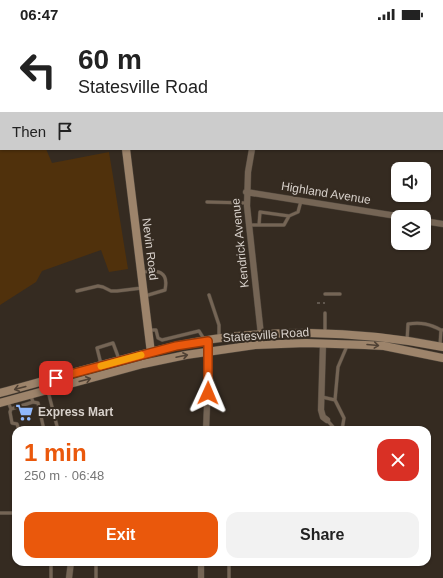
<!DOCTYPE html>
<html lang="en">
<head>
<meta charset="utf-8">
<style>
	body { margin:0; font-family:Arial,sans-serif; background:#f2f2f2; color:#222; height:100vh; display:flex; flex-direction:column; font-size:15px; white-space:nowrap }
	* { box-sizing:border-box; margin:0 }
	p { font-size:13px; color:#767676 }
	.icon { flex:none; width:22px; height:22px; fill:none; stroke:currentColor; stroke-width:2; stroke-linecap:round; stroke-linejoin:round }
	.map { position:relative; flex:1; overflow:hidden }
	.drawer { position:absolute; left:12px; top:398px; width:419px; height:140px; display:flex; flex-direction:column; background:#fff; border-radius:12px; box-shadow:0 1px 3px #0004 }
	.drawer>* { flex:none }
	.banner { position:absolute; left:0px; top:0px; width:443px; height:122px; box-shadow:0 1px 3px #0004; background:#fff; color:#222; overflow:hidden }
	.buttons { position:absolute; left:391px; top:134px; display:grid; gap:8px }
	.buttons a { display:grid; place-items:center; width:40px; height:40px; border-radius:8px; background:#fff; box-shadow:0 1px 3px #0004; font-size:20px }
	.pin { position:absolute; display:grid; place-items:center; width:34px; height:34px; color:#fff; margin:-17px; border-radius:8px; box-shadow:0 2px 6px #0006 }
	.me { position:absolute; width:44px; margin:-22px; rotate:1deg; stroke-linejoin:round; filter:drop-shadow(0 0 3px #0008) }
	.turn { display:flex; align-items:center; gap:14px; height:84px; padding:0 12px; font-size:18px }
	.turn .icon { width:52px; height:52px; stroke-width:2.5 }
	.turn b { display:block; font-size:28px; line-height:34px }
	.then { display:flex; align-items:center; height:38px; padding:0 12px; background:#0003; gap:8px; font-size:15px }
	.round { display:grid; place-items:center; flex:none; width:42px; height:42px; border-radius:12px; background:#f2f2f2 }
	.head { display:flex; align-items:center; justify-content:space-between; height:68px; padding:0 12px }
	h1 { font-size:24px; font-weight:800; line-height:30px; color:#ea580c }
	.button { display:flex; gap:8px; margin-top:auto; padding:8px 12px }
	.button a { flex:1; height:46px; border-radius:12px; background:#ea580c; color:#fff; font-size:16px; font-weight:800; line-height:46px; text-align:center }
	.button a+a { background:#f2f2f2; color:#222 }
	.status { display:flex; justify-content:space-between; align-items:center; height:28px; padding:0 20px; background:#fff; direction:ltr }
	.status svg { height:11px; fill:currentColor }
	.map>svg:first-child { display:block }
</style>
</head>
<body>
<div class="status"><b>06:47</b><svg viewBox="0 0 49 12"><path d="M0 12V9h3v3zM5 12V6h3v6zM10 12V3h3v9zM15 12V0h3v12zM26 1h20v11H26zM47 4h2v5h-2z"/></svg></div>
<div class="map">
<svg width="443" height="550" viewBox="0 0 443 550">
	<rect width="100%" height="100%" fill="#352b21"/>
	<path fill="#50310c" d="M0 13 1 121H46L52 135 109 124 128 241 109 244 101 222 42 243 36 254 0 277Z"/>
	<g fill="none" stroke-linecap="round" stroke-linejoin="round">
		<defs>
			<path id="lane" d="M207 174 247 175
				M249 197H284L289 188 298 184 301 173
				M259 197 260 184 289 188
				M143 244C158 242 169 243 165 262L145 268
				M77 263 98 258 103 259 111 263H117L142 260
				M325 266H340
				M209 267 219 297V310
				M149 302H156L158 310 162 312 199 303 204 311
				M325 305V285
				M407 313 408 296C421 294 430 296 441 302
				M440 317 441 302H443
				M101 336 97 320 113 315 119 331
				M48 363 58 402
				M31 368 33 374 38 375 44 402
				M322 369 335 372 344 390 342 402
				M335 372 338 339 347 318
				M8 374 11 381 33 374
				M11 381 10 384 12 395 17 396 19 402
				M327 392 334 400 355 402
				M0 485H16
				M51 550V534
				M96 550V534
				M229 550V534"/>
			<path id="street" d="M283 1V0
				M252 121 248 144 247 178 261 307
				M246 164 403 189
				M424 193 443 196
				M323 315 321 382 323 389 327 392
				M206 402 208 354V313
				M69 550 71 534
				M201 550V534"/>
			<path id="secondary" d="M111 0 112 1
				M126 121 151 325
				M0 365C58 349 117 332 175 318 261 299 357 302 443 319
				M0 375 143 336 186 327 255 317 306 315 365 317 384 318 443 330"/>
		</defs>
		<use href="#lane" stroke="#4f463c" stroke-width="4"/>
		<use href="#street" stroke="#4f463c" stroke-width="7"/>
		<use href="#secondary" stroke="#4f463c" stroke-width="9"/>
		<path stroke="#8d847d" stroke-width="1" stroke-dasharray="3 3" stroke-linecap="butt" d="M317 275H325"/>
		<use href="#lane" stroke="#756555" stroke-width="3"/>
		<use href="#street" stroke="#756555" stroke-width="6"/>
		<use href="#secondary" stroke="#9d846b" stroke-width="8"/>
	</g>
	<defs><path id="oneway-shaft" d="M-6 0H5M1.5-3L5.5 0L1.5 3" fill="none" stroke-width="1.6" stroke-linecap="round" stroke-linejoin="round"/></defs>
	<g stroke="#4f4134">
		<use href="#oneway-shaft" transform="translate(373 317) rotate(5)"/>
		<use href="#oneway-shaft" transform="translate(182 328) rotate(-12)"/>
		<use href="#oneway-shaft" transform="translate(85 352) rotate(-15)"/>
		<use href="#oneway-shaft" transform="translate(20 360) rotate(165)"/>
	</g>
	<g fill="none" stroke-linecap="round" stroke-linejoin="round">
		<defs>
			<path id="route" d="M56 350 176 318 208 313V365"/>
		</defs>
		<use href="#route" stroke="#983908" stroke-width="10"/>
		<use href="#route" stroke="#ea580c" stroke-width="7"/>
		<path stroke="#f59e0b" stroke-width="7" d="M101 338 141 327"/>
	</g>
	<defs>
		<symbol id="supermarket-bare" viewBox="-9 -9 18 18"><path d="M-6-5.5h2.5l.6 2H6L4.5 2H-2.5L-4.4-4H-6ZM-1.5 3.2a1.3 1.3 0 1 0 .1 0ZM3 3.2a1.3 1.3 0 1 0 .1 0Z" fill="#8fb8fd" stroke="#352b21" stroke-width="2.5" paint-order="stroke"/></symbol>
	</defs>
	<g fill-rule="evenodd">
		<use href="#supermarket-bare" x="12" y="372" width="25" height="25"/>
	</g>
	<g text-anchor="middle" stroke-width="4" stroke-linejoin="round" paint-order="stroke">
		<g font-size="12" fill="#d8d1cb" stroke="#352b21">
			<text transform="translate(326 165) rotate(9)" y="4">Highland Avenue</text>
			<text transform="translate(240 215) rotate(-96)" y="4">Kendrick Avenue</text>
			<text transform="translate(150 221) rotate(83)" y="4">Nevin Road</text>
			<text transform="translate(266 307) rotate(-4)" y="4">Statesville Road</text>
		</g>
		<g font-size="12" font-weight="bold" fill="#d8d1cb" stroke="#352b21" text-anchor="start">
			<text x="38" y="388">Express Mart</text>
		</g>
	</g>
</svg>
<div class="buttons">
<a><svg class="icon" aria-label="sound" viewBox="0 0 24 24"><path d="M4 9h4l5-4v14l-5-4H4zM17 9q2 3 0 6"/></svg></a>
<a><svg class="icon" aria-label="layers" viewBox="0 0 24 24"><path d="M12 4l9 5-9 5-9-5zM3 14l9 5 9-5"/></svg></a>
</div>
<div class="pin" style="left:56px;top:350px;background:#d93025"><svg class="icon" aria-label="arrive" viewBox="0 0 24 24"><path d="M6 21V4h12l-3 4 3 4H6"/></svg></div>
<svg class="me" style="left:208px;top:365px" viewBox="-20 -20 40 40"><path d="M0-17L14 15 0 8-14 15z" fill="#ea580c" stroke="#fff" stroke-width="4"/></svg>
<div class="banner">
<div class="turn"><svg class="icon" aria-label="left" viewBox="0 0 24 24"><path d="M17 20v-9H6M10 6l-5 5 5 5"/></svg><div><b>60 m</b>Statesville Road</div></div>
<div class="then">Then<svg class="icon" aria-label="arrive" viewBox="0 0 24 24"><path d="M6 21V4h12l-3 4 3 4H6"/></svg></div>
</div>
<section class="drawer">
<div class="head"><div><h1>1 min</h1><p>250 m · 06:48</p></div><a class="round" style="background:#d93025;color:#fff"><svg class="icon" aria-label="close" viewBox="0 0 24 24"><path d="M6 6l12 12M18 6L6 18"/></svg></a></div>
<div class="button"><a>Exit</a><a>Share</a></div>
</section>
</div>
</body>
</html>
